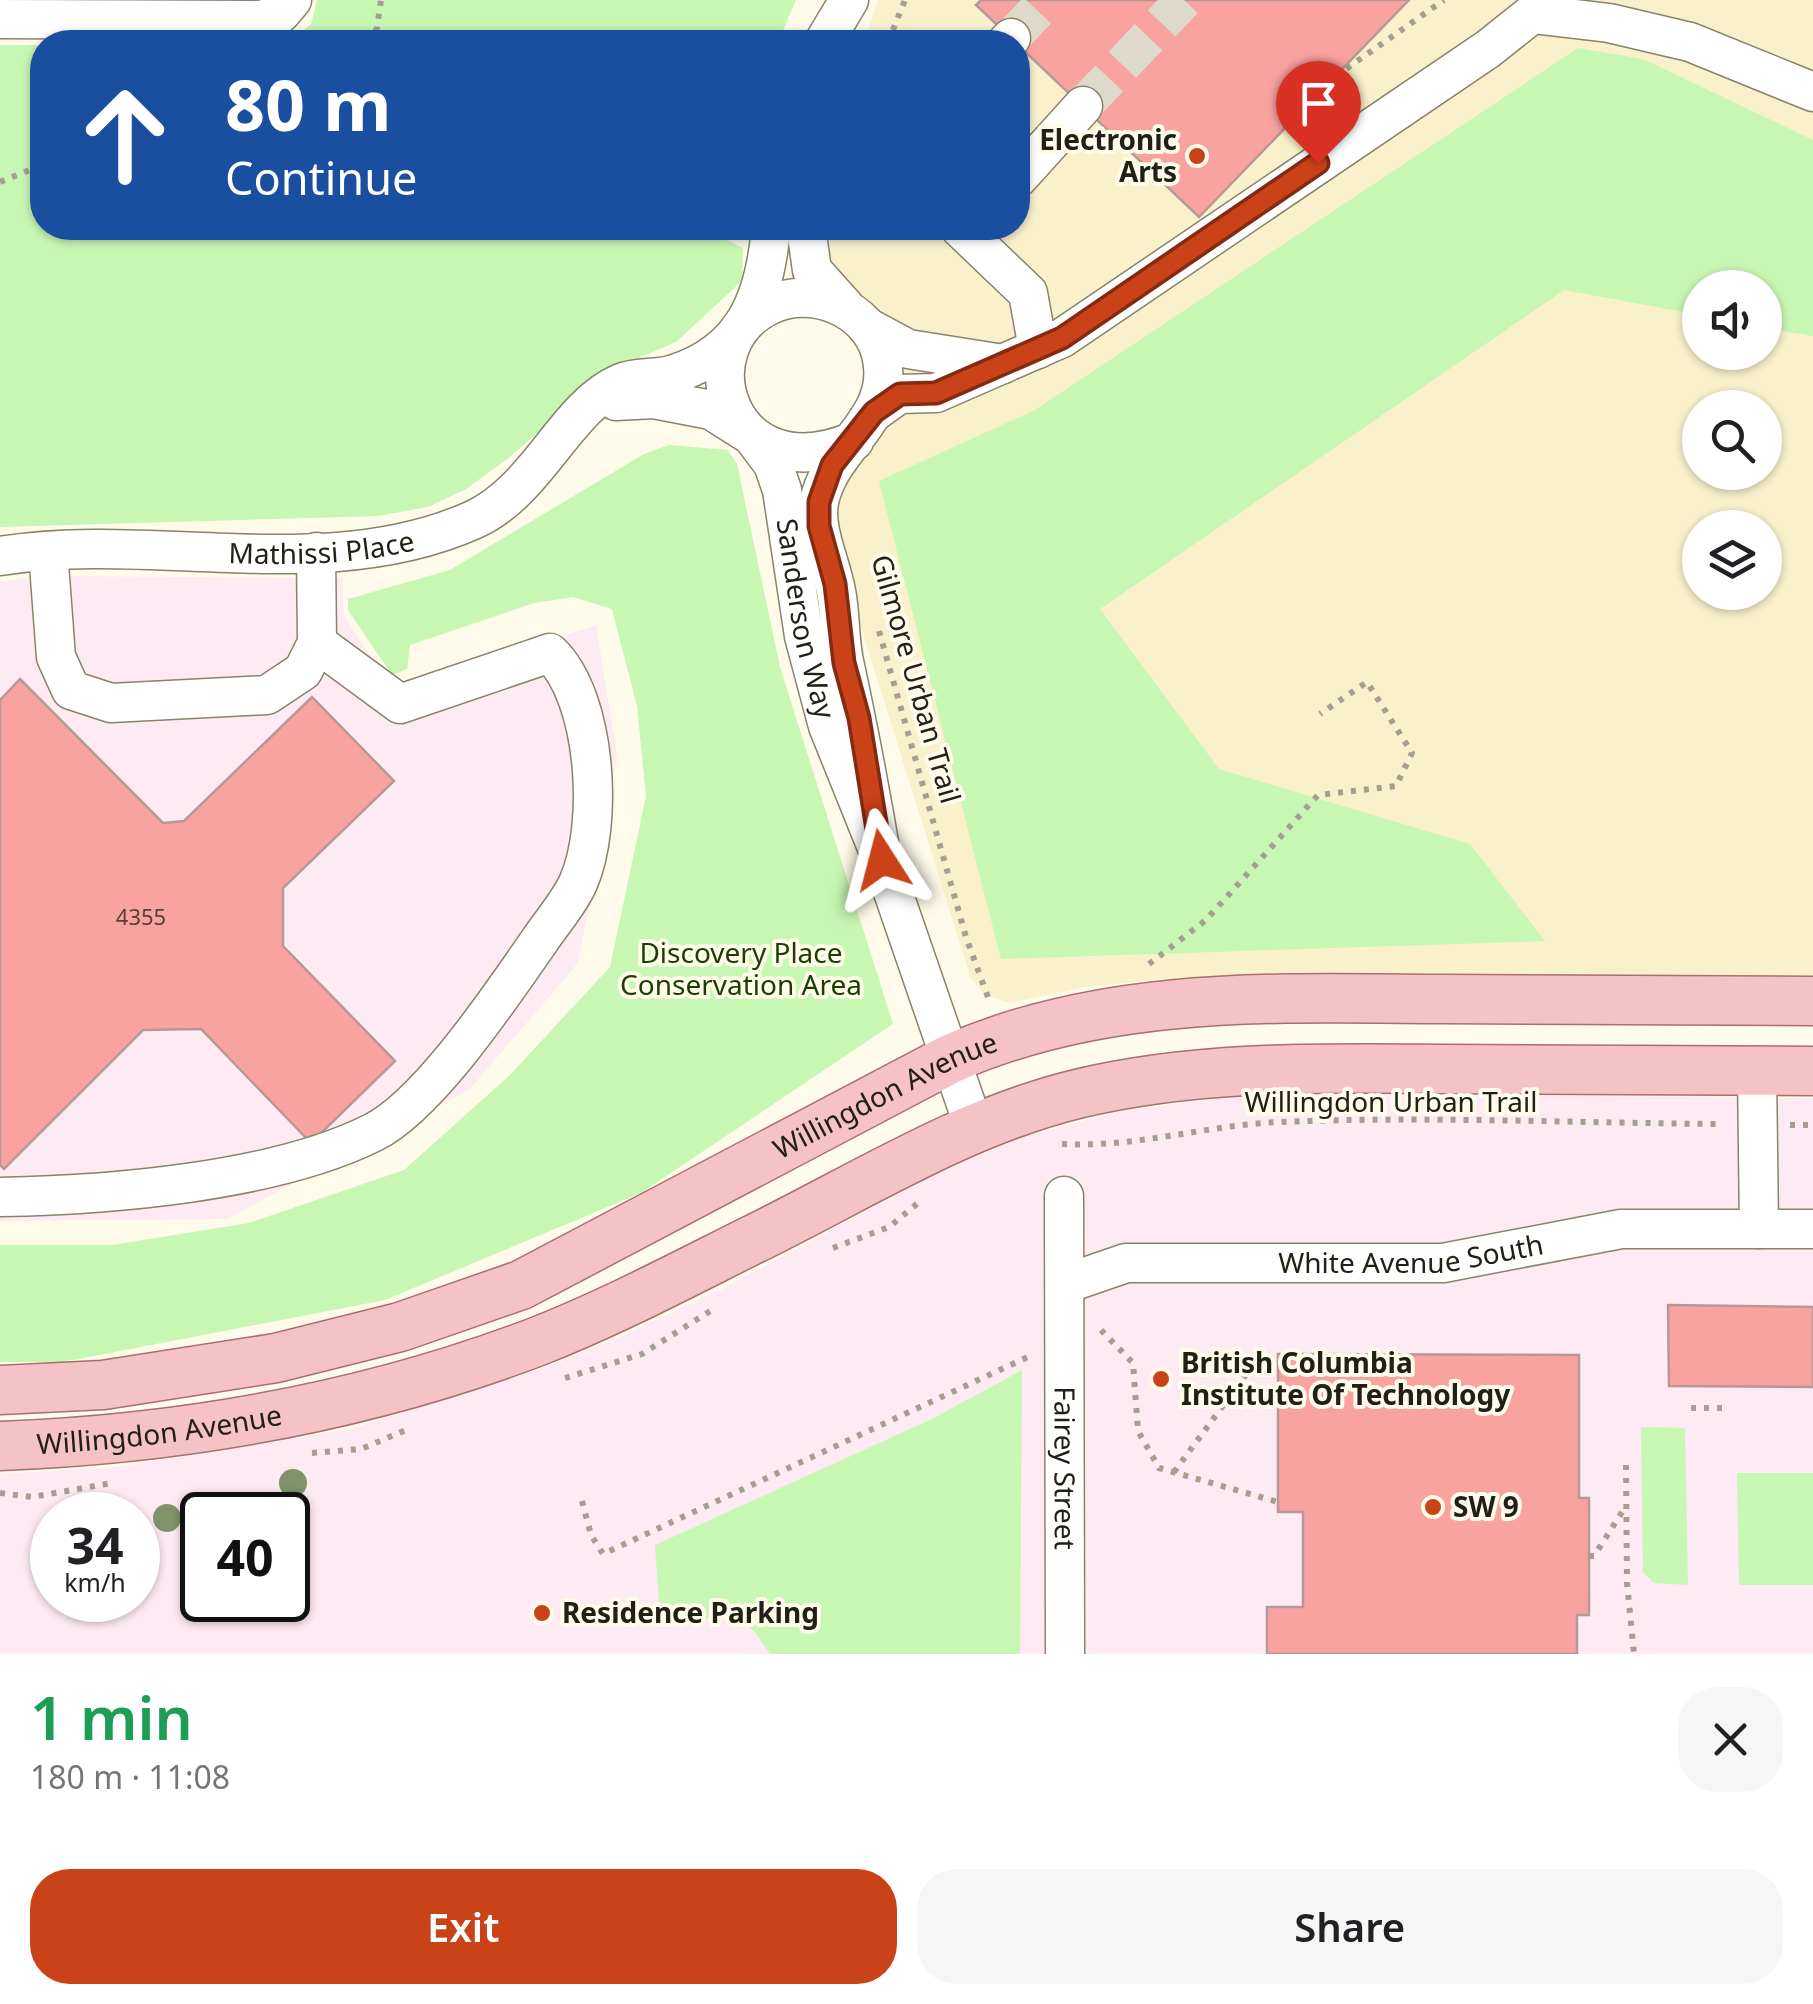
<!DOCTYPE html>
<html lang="en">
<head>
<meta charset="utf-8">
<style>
	body { margin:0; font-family:"Noto Sans",sans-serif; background:#f6f6f6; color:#202124; height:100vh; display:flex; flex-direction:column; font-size:38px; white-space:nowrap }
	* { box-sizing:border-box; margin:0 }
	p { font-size:32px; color:#757577 }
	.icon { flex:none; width:55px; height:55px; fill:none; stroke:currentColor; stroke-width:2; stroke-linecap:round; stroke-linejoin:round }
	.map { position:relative; height:1654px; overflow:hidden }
	.drawer { display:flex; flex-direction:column; background:#fff; flex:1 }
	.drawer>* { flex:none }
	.banner { position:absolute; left:30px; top:30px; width:1000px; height:210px; border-radius:40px; box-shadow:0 2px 8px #0004; background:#1a4fa0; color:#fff; overflow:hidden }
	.tools { position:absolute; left:1682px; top:270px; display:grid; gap:20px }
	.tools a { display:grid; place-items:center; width:100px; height:100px; border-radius:50%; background:#fff; box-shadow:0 2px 8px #0004; font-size:50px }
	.speed { position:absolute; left:30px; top:1492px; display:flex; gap:20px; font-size:50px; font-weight:700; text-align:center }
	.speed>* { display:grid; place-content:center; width:130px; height:130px; border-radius:50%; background:#fff; box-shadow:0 2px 8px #0004; line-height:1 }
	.speed small { font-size:25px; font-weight:400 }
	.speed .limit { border:5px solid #111; border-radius:15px; background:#fff; color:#111 }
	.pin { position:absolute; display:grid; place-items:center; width:85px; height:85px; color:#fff; margin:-102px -42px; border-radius:50% 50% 50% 0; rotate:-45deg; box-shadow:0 0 10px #0007 }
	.pin .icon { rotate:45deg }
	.me { position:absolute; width:110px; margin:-55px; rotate:351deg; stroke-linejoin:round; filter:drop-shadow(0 0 8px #0008) }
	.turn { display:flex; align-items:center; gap:35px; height:210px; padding:0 30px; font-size:45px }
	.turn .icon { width:130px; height:130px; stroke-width:2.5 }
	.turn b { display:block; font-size:70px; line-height:85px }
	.round { display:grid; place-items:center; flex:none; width:105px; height:105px; border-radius:40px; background:#f6f6f6 }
	.summary { display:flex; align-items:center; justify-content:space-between; height:170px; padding:0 30px }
	h1 { font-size:60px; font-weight:600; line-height:75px; color:#1e9e55 }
	.primary-button { display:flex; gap:20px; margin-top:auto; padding:20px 30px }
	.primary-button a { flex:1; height:115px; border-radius:40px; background:#ca4218; color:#fff; font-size:40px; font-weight:600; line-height:115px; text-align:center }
	.primary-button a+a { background:#f6f6f6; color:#202124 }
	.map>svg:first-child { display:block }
</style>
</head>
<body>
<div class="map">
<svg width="1813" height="1654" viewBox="0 0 1813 1654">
	<rect width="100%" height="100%" fill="#fefbea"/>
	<path fill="#f8f1cc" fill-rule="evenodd" d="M878 0H1813V977L1158 979 1086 987 1009 1003 986 995 971 979 854 605 834 520 841 485 892 413 829 258 831 228H1018V42H864ZM1700 288H1765V352H1700ZM1700 408H1765V472H1700ZM1700 528H1765V592H1700Z"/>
	<path fill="#feeaf3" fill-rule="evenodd" d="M55 576 342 578 344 616 395 693 596 625 617 755 578 963 469 1090 227 1219 0 1221V581Z
		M1253 1094 1813 1098V1654H0V1474L117 1467 350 1429 549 1366 613 1340 724 1288 931 1176 1023 1137 1120 1111ZM52 1515H138V1600H52ZM202 1515H288V1600H202Z"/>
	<path fill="#c8f6b3" d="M317 0H796L778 42H289L311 24Z
		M0 45H42V228H723L722 237 743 248 742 281 676 342 608 371 510 457 466 489 428 507 378 516 0 527Z
		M1578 48 1643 59 1813 140V336L1765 328V288H1700V315L1564 290 1100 609 1219 769 1470 844 1545 941 1001 959 879 481 1035 410Z
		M669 445 728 450 737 464 780 667 893 1024 641 1193 385 1300 63 1362H0V1245H112L249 1223 404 1170 510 1075 610 967 646 796 637 706 612 609 573 597 534 603 410 645 407 669 392 675 348 610V599L450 570 644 454Z
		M1022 1370 1020 1654H770L755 1632 733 1615 671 1623 659 1601 655 1545 932 1419Z
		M1641 1427 1685 1428 1688 1585 1654 1583 1643 1572Z
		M1737 1473H1813V1585H1739Z"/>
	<path fill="#f9a3a1" stroke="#b89897" stroke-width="2.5" d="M981 0H1409L1199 217 976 5Z
		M20 679 163 823 184 821 312 697 394 781 283 888V946L395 1061 311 1143 201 1029 143 1030 4 1169 0 1165V700Z
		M1668 1305 1813 1307V1387L1669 1386Z
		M1278 1354 1579 1355V1498H1589V1615H1577V1654H1267V1607H1303V1512H1278Z"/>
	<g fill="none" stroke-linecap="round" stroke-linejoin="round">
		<path stroke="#dddaca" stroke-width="38" stroke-dasharray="38 19" stroke-linecap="butt" d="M1011 38 1047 0
			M1083 106 1184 0"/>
		<defs>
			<g id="minor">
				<path d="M0 19 261 20 280 14 292 0"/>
				<path d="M824 42 849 0"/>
				<path d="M1007 42 1011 38"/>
				<path d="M1018 178 1083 106"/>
				<path d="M806 228 812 270 845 307"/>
				<path d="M960 228 1028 293 1038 349"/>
				<path d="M867 327 908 349 1003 364"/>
				<path id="s1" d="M616 401 654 399 711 410 752 436 773 464 782 490 804 636 828 726 882 860 975 1130"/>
				<path d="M874 412 899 394 936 393 1062 338 1488 49 1532 14 1609 23 1690 42 1813 92"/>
				<path d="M854 441C728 494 683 346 770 305 812 285 869 308 881 354 897 419 830 445 819 502 814 530 831 563 836 591 841 616 839 642 845 666 859 731 871 795 882 860"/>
				<path d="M48 551 56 657 71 690 111 703 267 695 303 671 317 643 316 552"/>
				<path id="s2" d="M0 556C155 531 325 586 473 520 537 492 566 406 621 383 637 376 657 380 674 374 746 351 765 296 771 228"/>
				<path d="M1757 1071 1759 1229"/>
				<path id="s3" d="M1064 1196 1065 1654"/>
				<path d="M0 1197C110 1195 273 1182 372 1133 428 1106 503 993 540 940 552 922 569 903 578 883 604 825 597 698 550 653L400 704 317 643"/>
				<path id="s4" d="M1065 1284 1126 1263H1443L1621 1229H1813"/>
			</g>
			<g id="major">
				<path id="s5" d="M0 1390 103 1385 276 1358 400 1327 521 1285 950 1059C1106 990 1275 998 1442 999 1565 999 1689 1000 1813 1001"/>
				<path id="s6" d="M0 1446C185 1439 362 1408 536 1342 608 1314 680 1276 750 1241 857 1189 959 1123 1077 1094 1198 1065 1321 1068 1444 1069 1567 1070 1690 1070 1813 1071"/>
			</g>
		</defs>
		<use href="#minor" stroke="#888369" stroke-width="41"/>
		<use href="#major" stroke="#a76f70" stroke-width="51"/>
		<path stroke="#a3a092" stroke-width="6" stroke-dasharray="5 8" stroke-linecap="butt" d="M368 42 377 28 381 0
			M888 42 905 0
			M1336 76 1444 0
			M0 182 42 165
			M879 631 966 937 990 1003
			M1149 964 1206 920 1318 795 1396 786 1412 753 1367 682 1320 714
			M1790 1125H1813
			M1062 1144C1136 1148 1206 1125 1280 1122 1427 1116 1575 1123 1722 1124
			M833 1248 889 1227 918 1203
			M1101 1330 1133 1363 1138 1431 1159 1468 1278 1502
			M565 1378 642 1354 715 1308
			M1691 1408H1726
			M312 1453 361 1449 406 1430
			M1626 1465 1627 1583 1634 1654
			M1174 1472 1253 1365
			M0 1493 32 1497 112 1483
			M582 1501 591 1535 603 1554 1032 1355
			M1589 1556H1594L1626 1506"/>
		<use href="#minor" stroke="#fff" stroke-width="38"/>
		<use href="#major" stroke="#f5c2c6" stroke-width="48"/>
	</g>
	<g fill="#81936a">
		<circle cx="293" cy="1483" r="14"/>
		<circle cx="167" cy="1518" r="14"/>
	</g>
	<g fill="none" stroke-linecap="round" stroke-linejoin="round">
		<defs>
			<path id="route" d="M882 860 859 718 844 663 835 584 819 526V502L832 465 874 412 900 394 936 393 1062 338 1318 163"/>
		</defs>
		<use href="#route" stroke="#832b10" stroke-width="25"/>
		<use href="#route" stroke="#ca4218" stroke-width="18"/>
	</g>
	<g fill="#ca4218" stroke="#fefbea" stroke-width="4">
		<circle cx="1197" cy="156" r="10"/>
		<circle cx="1161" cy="1379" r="10"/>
		<circle cx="1433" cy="1507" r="10"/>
		<circle cx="542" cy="1613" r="10"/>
	</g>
	<g text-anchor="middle" stroke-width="8" stroke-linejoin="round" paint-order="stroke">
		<g font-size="22" fill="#584139">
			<text x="141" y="925">4355</text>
		</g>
		<g font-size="28" font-weight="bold" fill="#222016" stroke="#fefbea" text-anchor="start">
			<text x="1177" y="150" text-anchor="end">Electronic<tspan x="1177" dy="32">Arts</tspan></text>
			<text x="1181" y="1373">British Columbia<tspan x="1181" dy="32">Institute Of Technology</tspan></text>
			<text x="1453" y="1517">SW 9</text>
			<text x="562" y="1623">Residence Parking</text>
		</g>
		<g font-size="28" fill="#222016" stroke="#fefbea">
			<text dy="10" stroke="none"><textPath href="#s2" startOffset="322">Mathissi Place</textPath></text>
			<text dy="10" stroke="none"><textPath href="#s1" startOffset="338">Sanderson Way</textPath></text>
			<text transform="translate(916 679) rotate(74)" y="10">Gilmore Urban Trail</text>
			<text dy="10" stroke="none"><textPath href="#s5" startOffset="945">Willingdon Avenue</textPath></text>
			<text x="1391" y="1112">Willingdon Urban Trail</text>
			<text dy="10" stroke="none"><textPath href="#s4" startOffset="350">White Avenue South</textPath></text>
			<text dy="10" stroke="none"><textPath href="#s6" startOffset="160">Willingdon Avenue</textPath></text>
			<text dy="10" stroke="none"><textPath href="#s3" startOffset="272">Fairey Street</textPath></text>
		</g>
		<g font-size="28" fill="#1a3e01" stroke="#fefbea">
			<text x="741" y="963">Discovery Place<tspan x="741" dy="32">Conservation Area</tspan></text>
		</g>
	</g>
</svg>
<div class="tools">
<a><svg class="icon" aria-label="sound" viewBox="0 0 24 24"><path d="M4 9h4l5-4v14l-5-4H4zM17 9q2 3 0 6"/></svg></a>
<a><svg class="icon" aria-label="search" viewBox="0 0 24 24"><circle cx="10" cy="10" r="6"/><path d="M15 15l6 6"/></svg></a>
<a><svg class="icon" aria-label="layers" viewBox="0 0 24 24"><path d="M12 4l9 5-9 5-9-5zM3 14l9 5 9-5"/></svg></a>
</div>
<div class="speed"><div>34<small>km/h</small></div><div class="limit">40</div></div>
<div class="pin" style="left:1318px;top:163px;background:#d93025"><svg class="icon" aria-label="arrive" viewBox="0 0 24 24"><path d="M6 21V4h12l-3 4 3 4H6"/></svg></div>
<svg class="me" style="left:882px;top:860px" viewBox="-20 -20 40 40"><path d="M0-17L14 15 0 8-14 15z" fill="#ca4218" stroke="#fff" stroke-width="4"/></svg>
<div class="banner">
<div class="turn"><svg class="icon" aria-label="ahead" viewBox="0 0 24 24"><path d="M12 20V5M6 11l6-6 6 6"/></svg><div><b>80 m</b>Continue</div></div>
</div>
</div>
<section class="drawer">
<div class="summary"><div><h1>1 min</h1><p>180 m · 11:08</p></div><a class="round"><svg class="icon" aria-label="close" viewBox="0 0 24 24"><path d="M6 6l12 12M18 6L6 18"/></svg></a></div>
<div class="primary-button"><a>Exit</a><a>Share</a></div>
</section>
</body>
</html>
